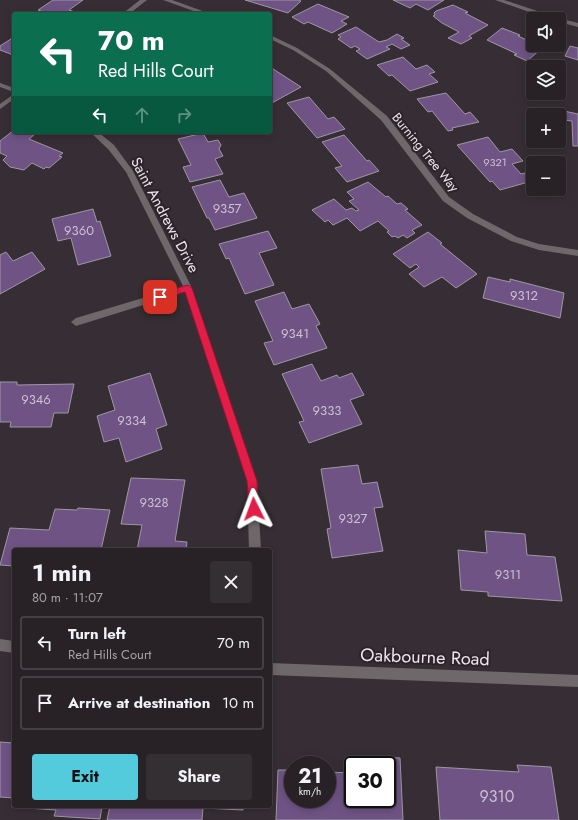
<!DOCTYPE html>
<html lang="en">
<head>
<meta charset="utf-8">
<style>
	body { margin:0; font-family:Jost,sans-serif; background:#342f33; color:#f1f3f6; height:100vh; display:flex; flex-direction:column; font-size:15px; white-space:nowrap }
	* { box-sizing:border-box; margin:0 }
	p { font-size:13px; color:#a5a4a7 }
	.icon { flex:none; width:22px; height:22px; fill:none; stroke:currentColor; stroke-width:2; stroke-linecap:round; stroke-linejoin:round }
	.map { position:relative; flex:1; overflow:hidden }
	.side { position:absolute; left:12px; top:548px; width:260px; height:260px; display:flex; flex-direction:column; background:#282227; border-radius:4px; box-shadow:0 2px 10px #0003,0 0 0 1px #443f44 }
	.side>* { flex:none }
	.guide { position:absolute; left:12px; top:12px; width:260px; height:122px; border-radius:4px; box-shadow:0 2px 10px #0003,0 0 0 1px #443f44; background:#0b6e4f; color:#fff; overflow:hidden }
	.controls { position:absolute; left:526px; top:12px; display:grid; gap:8px }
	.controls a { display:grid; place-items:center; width:40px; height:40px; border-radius:4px; background:#282227; box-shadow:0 2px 10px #0003,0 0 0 1px #443f44; font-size:20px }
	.speed { position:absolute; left:284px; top:756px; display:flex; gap:8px; font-size:20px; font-weight:700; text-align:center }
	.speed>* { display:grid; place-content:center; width:52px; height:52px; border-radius:50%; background:#282227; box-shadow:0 2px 10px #0003,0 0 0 1px #443f44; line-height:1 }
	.speed small { font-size:10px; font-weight:400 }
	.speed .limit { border:2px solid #111; border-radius:6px; background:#fff; color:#111 }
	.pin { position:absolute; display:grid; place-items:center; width:34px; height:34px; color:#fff; margin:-17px; border-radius:8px; box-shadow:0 2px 6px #0006 }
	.me { position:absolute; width:44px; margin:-22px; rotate:357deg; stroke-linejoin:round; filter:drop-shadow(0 0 3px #0008) }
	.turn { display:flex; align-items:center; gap:14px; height:84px; padding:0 20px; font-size:18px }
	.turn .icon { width:52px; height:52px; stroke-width:2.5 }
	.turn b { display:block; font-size:28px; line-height:34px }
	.lanes { display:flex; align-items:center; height:38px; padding:0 20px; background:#0003; justify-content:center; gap:20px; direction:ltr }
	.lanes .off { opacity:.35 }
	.round { display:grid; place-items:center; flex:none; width:42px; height:42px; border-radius:4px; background:#342f33 }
	.overview { display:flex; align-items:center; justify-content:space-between; height:68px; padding:0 20px }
	h1 { font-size:24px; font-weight:700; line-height:30px }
	.action { display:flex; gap:8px; margin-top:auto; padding:8px 20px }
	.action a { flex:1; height:46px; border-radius:4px; background:#53cbdc; color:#111; font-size:16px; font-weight:700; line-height:46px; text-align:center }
	.action a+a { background:#342f33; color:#f1f3f6 }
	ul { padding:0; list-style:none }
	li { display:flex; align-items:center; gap:12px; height:54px; margin:0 8px 6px; padding:0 12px; border:2px solid #443f44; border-radius:4px }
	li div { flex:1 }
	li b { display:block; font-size:15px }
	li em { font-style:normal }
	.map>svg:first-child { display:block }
</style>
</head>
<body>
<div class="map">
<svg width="578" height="820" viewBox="0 0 578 820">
	<rect width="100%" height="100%" fill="#362e34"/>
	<path fill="#6f5385" stroke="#9d98a2" d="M53 0H83L69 10 81 14H49L38 10Z
		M245 0H299L301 1 288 13Z
		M393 0H444L428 10 416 4 410 8Z
		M318 4 349 17 341 21 347 24 332 33 308 22 304 24 292 17Z
		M453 5 468 12 465 13 488 25 469 36 472 38 461 44 448 38 459 32 442 23 433 16 435 15 434 13 436 11Z
		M356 27 379 42 387 40 397 34 404 38 401 39 410 45 401 49 392 44 386 47 390 49 367 59 356 51 360 49 355 46 351 48 338 39 341 37 338 35Z
		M502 28 520 35 518 36 533 43V45H538L545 48 541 49 527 61 514 55 517 54 487 40Z
		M14 37V54L13 55 0 50V46Z
		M570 46 578 48V60L565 56Z
		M403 57 416 69 427 65 435 72 429 74 438 82 410 91 392 75 389 76 377 65Z
		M270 67 301 87 270 104Z
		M446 93 465 114 470 112 479 122 452 128 453 130 448 131 432 111 428 112 417 99Z
		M309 97 328 119 334 117 345 129 317 138 287 103Z
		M564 111 578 114V146H573L572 121 564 120Z
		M14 130V132H30L35 134 29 139 63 153 59 156 62 157 49 168 46 167 44 169 32 163 24 170 10 167 3 160 7 156 0 153V141Z
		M203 133 208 142 218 140 221 145 219 149 223 156 215 159 223 174 190 182 183 167 191 165 178 139Z
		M344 135 367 161 369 160 379 171 347 182 335 168 342 166 322 142Z
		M488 137 500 152 512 149 523 161 512 164 521 174 525 173 532 181 500 190 492 181 490 182 457 145Z
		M220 180 229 197 244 193 257 218 215 230 209 218H207L192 187Z
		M368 182 386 197 388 196 397 204 401 203 408 209 405 210 422 225 412 230 415 233 407 238 403 235 398 238 395 236 392 237 387 232 389 231 378 221 360 231 347 218 333 225 328 220 325 222 312 210 334 199 346 210 352 208 356 211 359 210 349 201 354 199 347 192Z
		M93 209 97 222 100 221 111 256 78 265 71 238 58 241 52 219Z
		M268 231 277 248 259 253 274 285 245 294 229 258 226 259 219 244Z
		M428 232 442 243 440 244 477 274 456 288 442 277 424 287 409 274 419 267 416 264 410 268 393 254Z
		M6 252 13 261 32 252 45 269 0 294V255Z
		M488 277 510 282V279L564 293 560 318 483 298Z
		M284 292 292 309 309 304 320 324 316 326 327 348 274 365 264 343 273 341 255 301Z
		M312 364 321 381 337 375 339 378 352 373 364 395 350 400 362 424 309 443 299 422 304 421 282 374Z
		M150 373 167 425 156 429 162 449 126 462 119 438 104 442 97 416 115 410 108 386Z
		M0 382H17V385L74 384 68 413H54L51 427H10L11 422H0Z
		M358 465 362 484 377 482 383 507 374 508 383 551 332 558 327 529 331 528 321 469Z
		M131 478 185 480 175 541 187 542 186 550H137L142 525 121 524Z
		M78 508 110 510 101 550H14V566L0 565 10 528 49 530 55 509 77 510Z
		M485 531 525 534 527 555 555 557 562 601 488 596V592L461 590 458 550 487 553Z
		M0 742 14 743V806H102L100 819 54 816 56 810 12 807 14 798 0 797Z
		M358 756 400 758 403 820H276L278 770H293V799H327V772L353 773V799H387V765H358Z
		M517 765 551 767 559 820H440L436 767 519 772Z
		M110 806H243V810L203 808 202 820H107Z"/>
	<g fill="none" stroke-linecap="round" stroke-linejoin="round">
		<path fill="#6e686a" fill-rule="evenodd" d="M140 0H147L129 14H122Z
			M163 0H172L211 14H202Z
			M495 0H504L558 18 578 23V27L559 22V19H549Z
			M270 35 297 48 330 69 387 116 449 197 473 214 517 237 539 244 578 250V256L539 250 511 241 467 218 443 201 381 120 326 71 293 50 270 39Z
			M0 83 14 88V92L0 87Z
			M14 94V99L0 109V104Z
			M90 132H98L114 145 133 171 192 288 257 481 261 550H249L247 481 185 292 76 326 71 322 76 318 183 286 126 172 108 149Z
			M0 639 14 641V653L0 651Z
			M270 663 578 675V687L270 675Z"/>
	</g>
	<path fill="#e11d48" stroke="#92132f" d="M188 285 192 288 257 481 258 509 257 512 254 513 250 512 249 509 247 481 185 292 160 300 156 297 157 294Z"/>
	<g text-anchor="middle" stroke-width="4" stroke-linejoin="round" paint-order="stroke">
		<g font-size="11" fill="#ccc1d1">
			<text x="495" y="166">9321</text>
		</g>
		<g font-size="13" fill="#ebe6ea" stroke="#2c242a">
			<text transform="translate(426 152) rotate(51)" y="5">Burning Tree Way</text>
		</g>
		<g font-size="13" fill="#ccc1d1">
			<text x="227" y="213">9357</text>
			<text x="79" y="235">9360</text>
			<text x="524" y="300">9312</text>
			<text x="295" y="338">9341</text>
			<text x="36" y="404">9346</text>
			<text x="327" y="415">9333</text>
			<text x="132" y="425">9334</text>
			<text x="154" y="507">9328</text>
			<text x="353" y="523">9327</text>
			<text x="508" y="579">9311</text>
		</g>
		<g font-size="15" fill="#ebe6ea" stroke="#2c242a">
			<text transform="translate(165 215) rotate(62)" y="5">Saint Andrews Drive</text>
		</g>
		<g font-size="16" fill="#ccc1d1">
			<text x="497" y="802">9310</text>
		</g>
		<g font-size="18" fill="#ebe6ea" stroke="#2c242a">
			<text transform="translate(425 657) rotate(2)" y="6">Oakbourne Road</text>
		</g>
	</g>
</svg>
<div class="controls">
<a><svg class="icon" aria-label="sound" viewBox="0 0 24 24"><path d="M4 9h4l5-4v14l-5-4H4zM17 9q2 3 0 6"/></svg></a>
<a><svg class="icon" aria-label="layers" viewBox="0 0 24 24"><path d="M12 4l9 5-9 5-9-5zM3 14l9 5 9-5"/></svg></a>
<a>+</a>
<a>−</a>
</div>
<div class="speed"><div>21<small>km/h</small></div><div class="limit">30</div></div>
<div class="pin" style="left:160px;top:297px;background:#d93025"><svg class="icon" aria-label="arrive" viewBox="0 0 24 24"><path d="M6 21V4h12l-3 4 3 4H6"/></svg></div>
<svg class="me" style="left:254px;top:509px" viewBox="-20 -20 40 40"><path d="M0-17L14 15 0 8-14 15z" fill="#e11d48" stroke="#fff" stroke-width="4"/></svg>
<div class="guide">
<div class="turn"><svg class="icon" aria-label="left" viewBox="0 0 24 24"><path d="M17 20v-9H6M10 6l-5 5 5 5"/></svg><div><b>70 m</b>Red Hills Court</div></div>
<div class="lanes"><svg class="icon" aria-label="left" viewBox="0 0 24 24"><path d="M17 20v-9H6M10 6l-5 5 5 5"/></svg><svg class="icon off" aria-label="ahead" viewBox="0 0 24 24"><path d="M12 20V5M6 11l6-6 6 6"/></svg><svg class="icon off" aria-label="right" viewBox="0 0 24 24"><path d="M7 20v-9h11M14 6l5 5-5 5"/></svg></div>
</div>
<section class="side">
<div class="overview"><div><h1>1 min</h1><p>80 m · 11:07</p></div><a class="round"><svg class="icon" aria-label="close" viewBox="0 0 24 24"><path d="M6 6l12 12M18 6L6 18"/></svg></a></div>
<ul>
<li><svg class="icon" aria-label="left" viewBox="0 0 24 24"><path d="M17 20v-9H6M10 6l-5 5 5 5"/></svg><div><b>Turn left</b><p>Red Hills Court</p></div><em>70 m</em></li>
<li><svg class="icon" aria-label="arrive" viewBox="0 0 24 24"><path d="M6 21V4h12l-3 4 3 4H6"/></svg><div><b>Arrive at destination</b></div><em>10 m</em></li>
</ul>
<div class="action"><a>Exit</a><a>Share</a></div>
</section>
</div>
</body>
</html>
